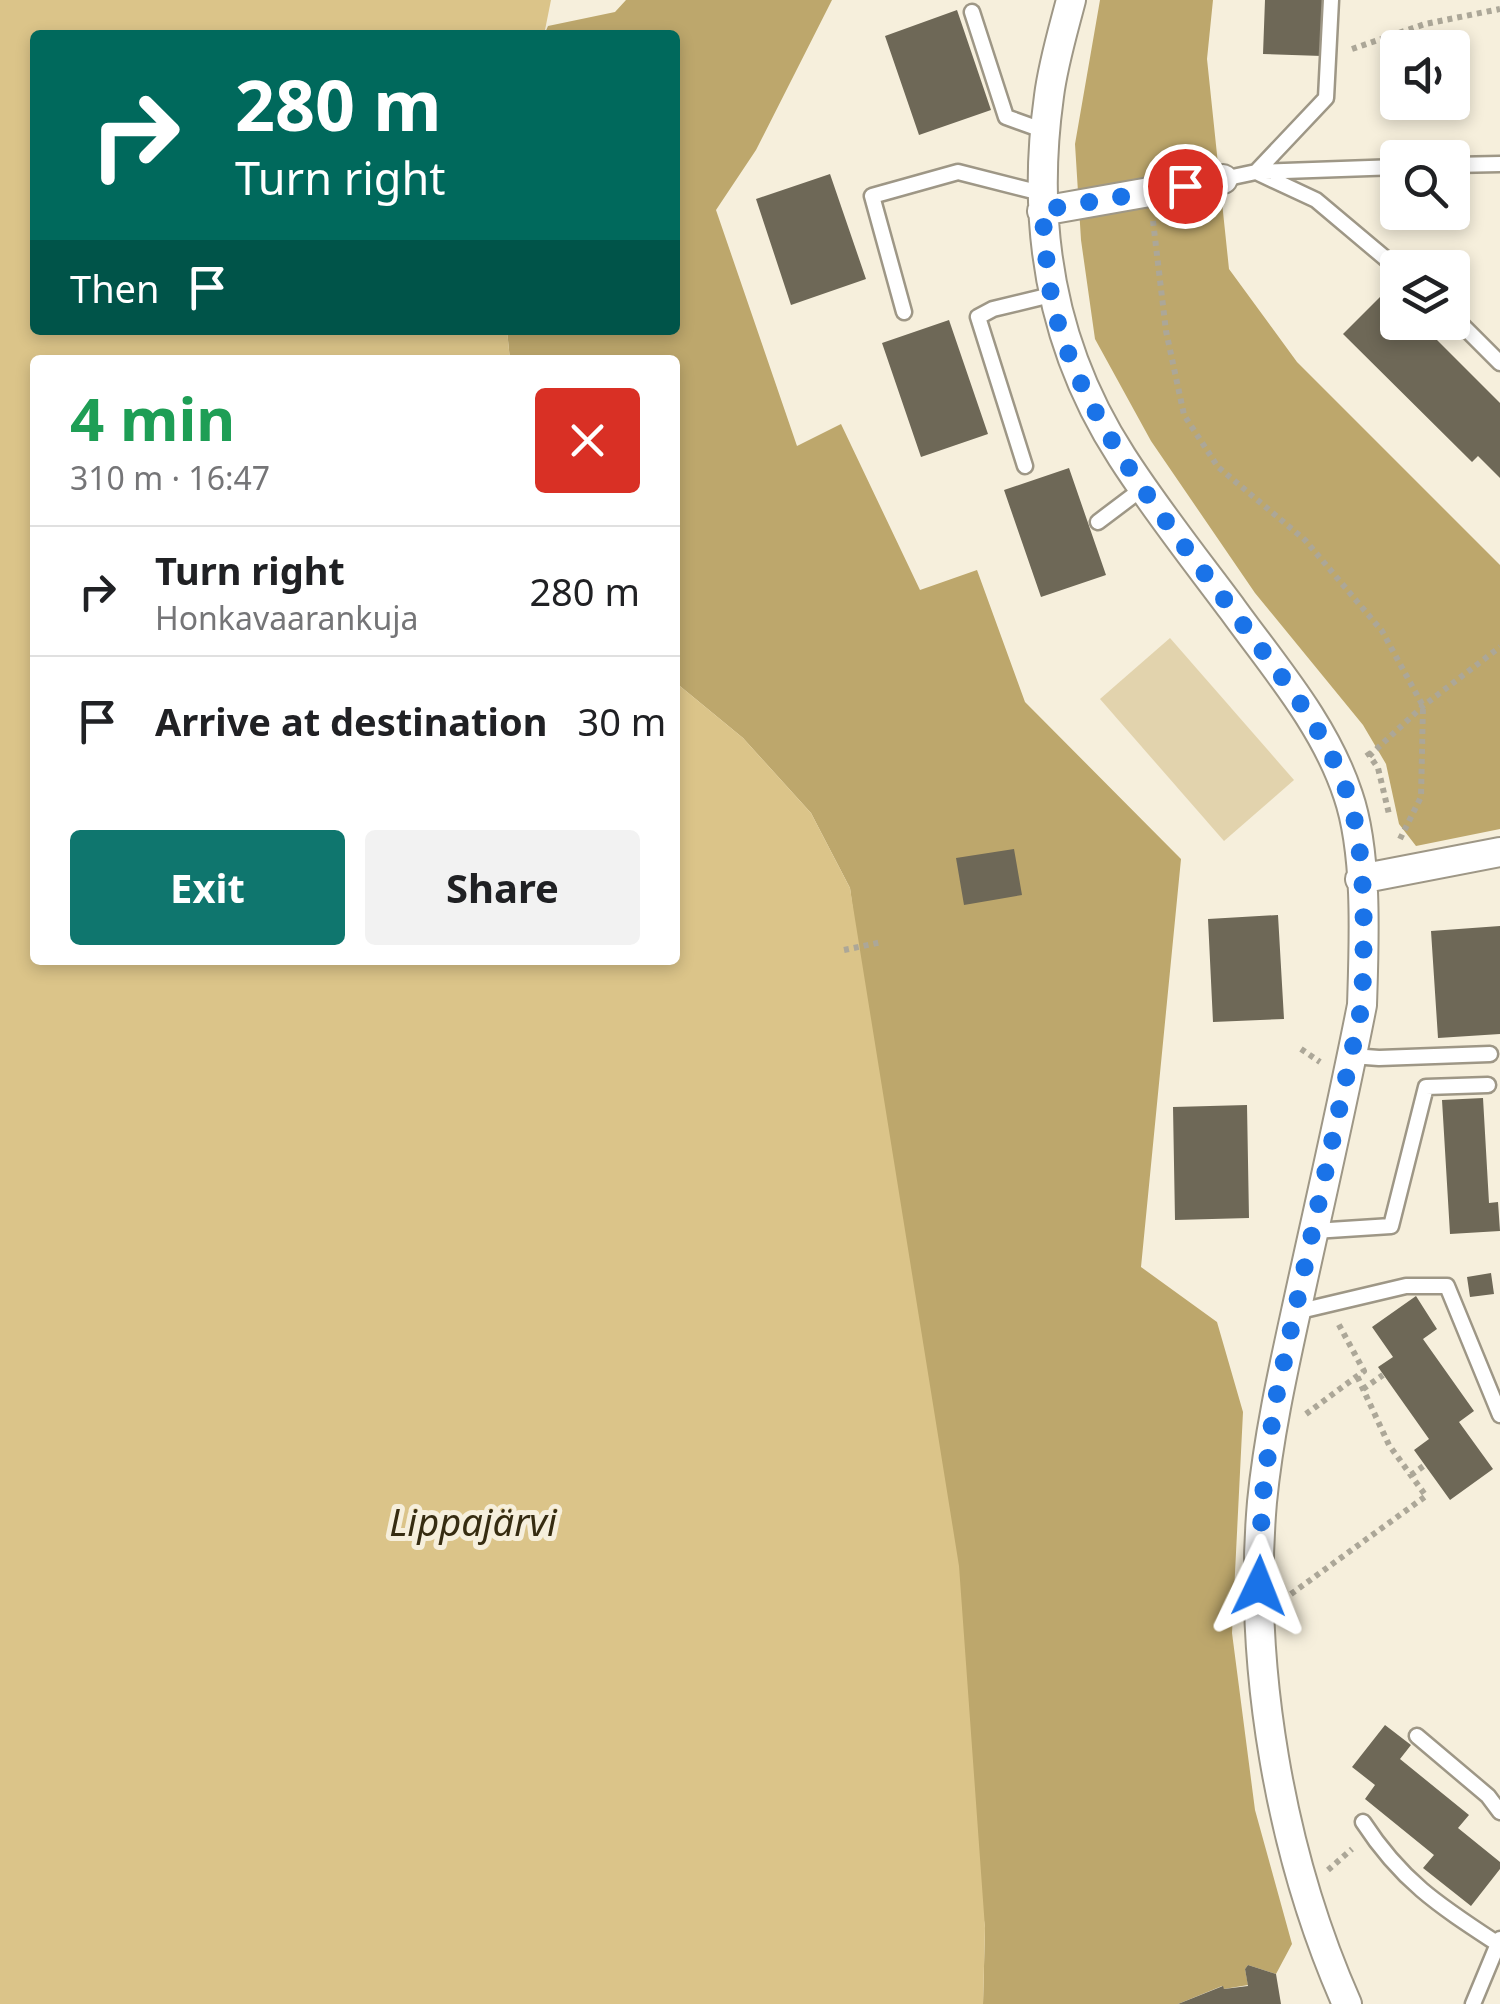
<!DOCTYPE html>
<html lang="en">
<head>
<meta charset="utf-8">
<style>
	body { margin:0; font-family:"Noto Sans",sans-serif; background:#f2f2f2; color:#202124; height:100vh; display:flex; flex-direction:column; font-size:38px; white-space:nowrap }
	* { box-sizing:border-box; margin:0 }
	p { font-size:32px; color:#757577 }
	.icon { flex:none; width:55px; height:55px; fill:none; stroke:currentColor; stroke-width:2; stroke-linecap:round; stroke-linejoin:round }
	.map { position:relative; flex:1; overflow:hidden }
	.drawer { position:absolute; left:30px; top:355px; width:650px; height:610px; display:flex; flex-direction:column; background:#fff; border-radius:10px; box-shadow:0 5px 15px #0003 }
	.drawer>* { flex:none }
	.banner { position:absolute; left:30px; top:30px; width:650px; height:305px; border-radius:10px; box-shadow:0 5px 15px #0003; background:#00695c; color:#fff; overflow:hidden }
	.buttons { position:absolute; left:1380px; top:30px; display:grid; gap:20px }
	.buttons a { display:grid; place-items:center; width:90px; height:90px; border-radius:10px; background:#fff; box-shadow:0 5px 15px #0003; font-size:50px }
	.pin { position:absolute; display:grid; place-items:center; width:85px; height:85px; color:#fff; margin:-42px; border:5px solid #fff; border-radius:50%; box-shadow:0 2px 10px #0007 }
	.me { position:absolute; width:110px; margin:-55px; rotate:2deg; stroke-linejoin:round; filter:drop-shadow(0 0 8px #0008) }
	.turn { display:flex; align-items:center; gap:35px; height:210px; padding:0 40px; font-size:45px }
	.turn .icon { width:130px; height:130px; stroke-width:2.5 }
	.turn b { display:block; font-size:70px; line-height:85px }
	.then { display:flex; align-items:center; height:95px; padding:0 40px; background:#0003; gap:20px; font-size:38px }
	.round { display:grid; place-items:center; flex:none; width:105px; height:105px; border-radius:10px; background:#f2f2f2 }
	.summary { display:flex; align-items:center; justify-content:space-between; height:170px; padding:0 40px }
	h1 { font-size:60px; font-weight:700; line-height:75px; color:#1e9e55 }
	.button { display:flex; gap:20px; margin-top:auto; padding:20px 40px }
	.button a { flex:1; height:115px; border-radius:10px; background:#0f766e; color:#fff; font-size:40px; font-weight:700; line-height:115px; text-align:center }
	.button a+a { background:#f2f2f2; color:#202124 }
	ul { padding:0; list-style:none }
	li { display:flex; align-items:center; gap:30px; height:130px; padding:0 40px; border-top:2px solid #e0e0e0 }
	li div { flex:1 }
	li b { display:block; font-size:38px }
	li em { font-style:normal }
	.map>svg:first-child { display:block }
</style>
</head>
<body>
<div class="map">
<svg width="1500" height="2004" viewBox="0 0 1500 2004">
	<rect width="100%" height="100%" fill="#f6efdc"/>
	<path fill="#e2d3ad" d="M1170 638 1294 780 1224 841 1100 699Z"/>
	<path fill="#bda76c" d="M626 0H832L756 150 716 210 797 446 841 424 920 590 977 570 1025 702 1181 859 1141 1267 1217 1322 1243 1412 1232 1633 1255 1810 1292 1944 1276 1974 1248 1965 1245 1969 1248 1985 1224 1989 1222 1986 1178 2004H983L985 1928 850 888 811 813 743 738 675 682V360H510L507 330H675V35H544L548 26 615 12Z
		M1100 0H1213L1207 59 1229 269 1297 362 1500 565V829L1416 846 1399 824 1386 764 1363 725 1255 593 1151 441 1095 339 1081 240 1075 144Z"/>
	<path fill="#dbc489" d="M0 0H551L544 35H35V330H507L510 360H35V960H675V682L743 738 811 813 850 888 959 1566 985 1928 983 2004H0Z"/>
	<path fill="#6e6857" d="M1265 0H1323L1322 56 1263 54Z
		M957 10 991 110 919 135 885 36Z
		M830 174 866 279 791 305 756 199Z
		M1387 290 1398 301V322H1419L1500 403V478L1478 456 1472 462 1343 334Z
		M949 320 988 434 921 457 882 343Z
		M1069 468 1106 575 1041 597 1004 490Z
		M1014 849 1022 895 964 905 956 858Z
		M1278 915 1284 1019 1213 1022 1208 919Z
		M1500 926V1034L1438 1038 1431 931Z
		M1483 1098 1489 1203 1498 1202 1500 1231 1450 1234 1442 1100Z
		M1247 1105 1249 1218 1175 1220 1173 1107Z
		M1491 1273 1494 1294 1470 1297 1467 1277Z
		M1416 1296 1437 1329 1423 1339 1474 1411 1459 1422 1493 1469 1450 1500 1414 1450 1429 1439 1378 1367 1393 1357 1372 1327Z
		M1385 1725 1411 1745 1400 1759 1469 1815 1458 1828 1500 1862V1869L1471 1906 1423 1868 1434 1855 1365 1799 1375 1785 1352 1767Z
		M1248 1965 1276 1974 1281 2004H1178L1223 1986 1224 1989 1248 1986 1245 1969Z"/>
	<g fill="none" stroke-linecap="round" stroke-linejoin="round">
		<defs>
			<path id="service" d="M972 12 1006 117 1045 131
				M1452 165 1500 164
				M1256 172 1326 98 1331 0
				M1258 172 1398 167
				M1223 179 1256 172 1316 200 1398 269
				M904 312 872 196 958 172 1041 193
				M1452 315 1500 363
				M1025 466 978 317 993 309 1051 295
				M1098 522 1143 488
				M1352 1056 1379 1058 1490 1054
				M1314 1231 1391 1226 1426 1087 1488 1085
				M1296 1312 1406 1286H1447L1500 1415
				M1417 1736 1488 1796 1500 1812
				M1363 1822C1402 1882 1440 1906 1498 1944
				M1473 2004 1500 1939"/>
			<path id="minor" d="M1071 0C1063 31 1053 64 1049 96 1031 225 1050 346 1122 457 1156 510 1195 559 1233 610 1275 668 1325 725 1348 795 1368 853 1364 943 1362 1005 1343 1102 1321 1197 1300 1293 1285 1362 1269 1431 1262 1502 1248 1666 1280 1853 1347 2004
				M1042 211 1223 179
				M1360 879 1500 852"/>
		</defs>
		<use href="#service" stroke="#9e9786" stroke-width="19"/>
		<use href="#minor" stroke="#9e9786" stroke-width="32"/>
		<path stroke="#aca798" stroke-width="6" stroke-dasharray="5 5" stroke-linecap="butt" d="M1352 49 1425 24 1500 9
			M1153 221 1166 331 1184 415 1218 467 1305 540 1382 631 1423 706 1421 797 1399 841
			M1367 752 1378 768 1389 814
			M1369 756 1423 706 1500 647
			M844 950 882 942
			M1301 1049 1320 1062
			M1363 1389 1383 1375
			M1306 1414 1364 1371 1338 1323
			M1411 1475 1425 1465
			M1291 1594 1426 1496 1389 1445 1357 1376
			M1328 1870 1352 1849"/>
		<use href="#service" stroke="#fff" stroke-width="14"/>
		<use href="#minor" stroke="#fff" stroke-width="28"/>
	</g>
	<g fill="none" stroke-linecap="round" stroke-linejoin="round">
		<path stroke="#1a73e8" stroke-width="18" stroke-dasharray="0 32.4" d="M1185 186 1042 210C1045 238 1046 266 1051 294 1074 414 1173 529 1244 626 1283 679 1326 731 1347 793 1368 852 1364 943 1362 1005L1274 1407 1262 1502 1259 1586"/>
	</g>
	<g text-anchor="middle" stroke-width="10" stroke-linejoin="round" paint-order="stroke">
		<g font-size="38" font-style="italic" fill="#362c11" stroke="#f6efdc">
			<text x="473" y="1536">Lippajärvi</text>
		</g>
	</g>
</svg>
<div class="buttons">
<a><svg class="icon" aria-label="sound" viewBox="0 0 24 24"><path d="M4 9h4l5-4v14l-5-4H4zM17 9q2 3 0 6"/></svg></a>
<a><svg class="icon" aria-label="search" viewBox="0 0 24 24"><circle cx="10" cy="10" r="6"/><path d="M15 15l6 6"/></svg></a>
<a><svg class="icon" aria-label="layers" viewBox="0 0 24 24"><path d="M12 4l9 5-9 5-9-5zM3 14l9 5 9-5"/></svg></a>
</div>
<div class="pin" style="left:1185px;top:186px;background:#d93025"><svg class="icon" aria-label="arrive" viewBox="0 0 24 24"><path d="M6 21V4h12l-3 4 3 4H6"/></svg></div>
<svg class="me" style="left:1259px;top:1586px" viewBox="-20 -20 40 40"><path d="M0-17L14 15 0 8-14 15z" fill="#1a73e8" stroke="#fff" stroke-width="4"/></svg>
<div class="banner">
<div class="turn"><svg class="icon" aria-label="right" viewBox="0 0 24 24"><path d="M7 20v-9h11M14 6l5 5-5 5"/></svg><div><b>280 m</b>Turn right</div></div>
<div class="then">Then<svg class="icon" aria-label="arrive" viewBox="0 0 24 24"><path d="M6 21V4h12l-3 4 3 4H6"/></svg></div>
</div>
<section class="drawer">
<div class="summary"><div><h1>4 min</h1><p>310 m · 16:47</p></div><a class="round" style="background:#d93025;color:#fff"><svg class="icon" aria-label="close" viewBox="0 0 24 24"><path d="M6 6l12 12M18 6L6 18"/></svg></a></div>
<ul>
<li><svg class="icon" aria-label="right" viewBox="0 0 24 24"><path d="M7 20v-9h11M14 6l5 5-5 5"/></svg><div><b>Turn right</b><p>Honkavaarankuja</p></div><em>280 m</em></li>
<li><svg class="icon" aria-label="arrive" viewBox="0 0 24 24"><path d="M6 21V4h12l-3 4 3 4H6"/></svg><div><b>Arrive at destination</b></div><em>30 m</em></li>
</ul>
<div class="button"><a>Exit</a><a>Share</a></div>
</section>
</div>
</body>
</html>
